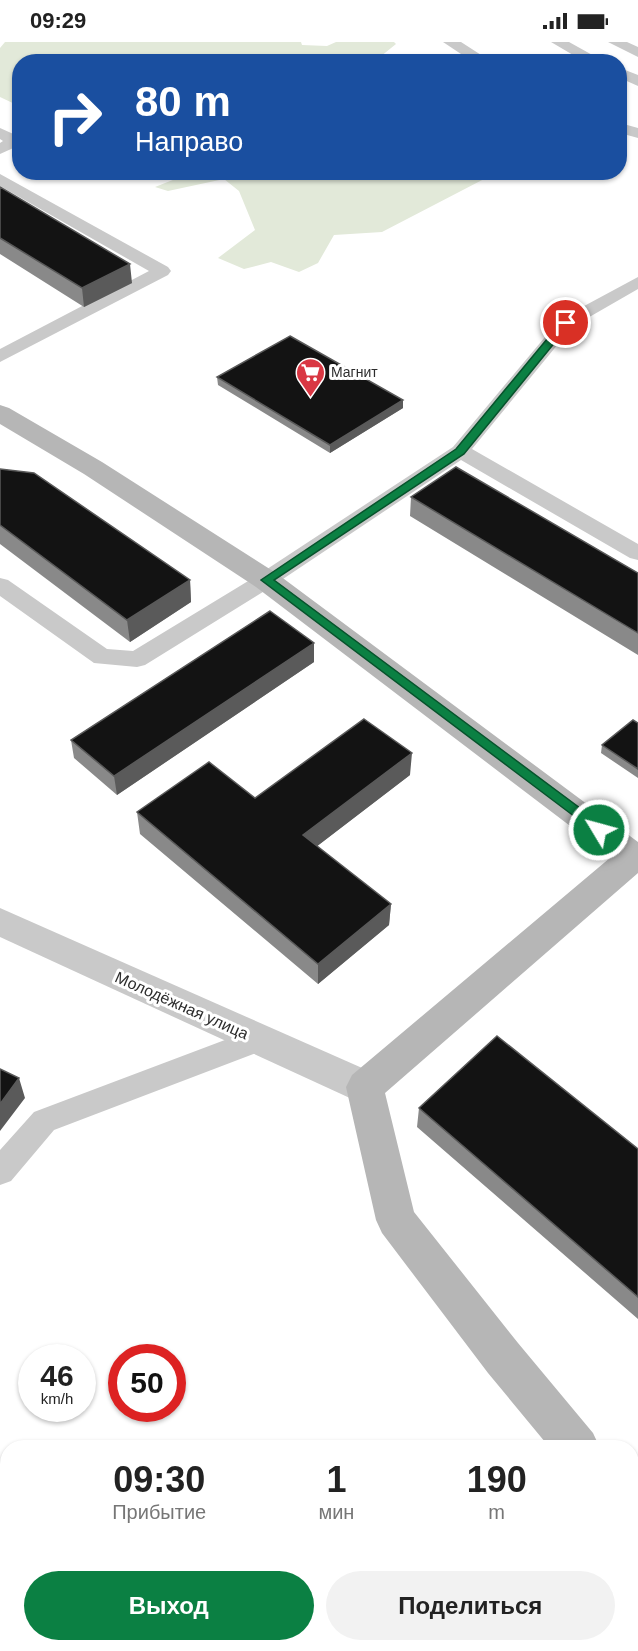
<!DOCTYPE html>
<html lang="ru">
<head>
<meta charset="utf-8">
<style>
	body { margin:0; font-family:Arial,sans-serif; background:#f2f2f2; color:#222; height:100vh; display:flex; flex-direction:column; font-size:22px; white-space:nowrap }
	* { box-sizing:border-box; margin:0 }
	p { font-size:20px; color:#767676 }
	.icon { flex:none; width:33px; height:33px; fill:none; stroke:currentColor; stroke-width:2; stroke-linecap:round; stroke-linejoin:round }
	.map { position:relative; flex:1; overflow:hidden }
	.side { position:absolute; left:0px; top:1398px; width:639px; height:212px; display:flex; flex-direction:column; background:#fff; border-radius:24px 24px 0 0; box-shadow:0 2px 4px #0004 }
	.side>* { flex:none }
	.banner { position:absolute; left:12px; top:12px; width:615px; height:126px; border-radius:24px; box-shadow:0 2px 4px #0004; background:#1a4fa0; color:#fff; overflow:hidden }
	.speed { position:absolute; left:18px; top:1302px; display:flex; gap:12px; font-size:30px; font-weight:700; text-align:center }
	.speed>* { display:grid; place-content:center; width:78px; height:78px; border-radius:50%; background:#fff; box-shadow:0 2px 4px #0004; line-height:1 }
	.speed small { font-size:15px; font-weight:400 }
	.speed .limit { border:9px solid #d22; background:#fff; color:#111 }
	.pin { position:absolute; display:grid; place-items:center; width:51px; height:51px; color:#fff; margin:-26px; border:3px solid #fff; border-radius:50%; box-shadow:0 2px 6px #0007 }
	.me { position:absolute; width:66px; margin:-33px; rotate:307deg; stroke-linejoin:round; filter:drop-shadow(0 0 4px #0008) }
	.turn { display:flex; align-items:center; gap:21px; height:126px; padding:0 24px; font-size:27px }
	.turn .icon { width:78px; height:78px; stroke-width:2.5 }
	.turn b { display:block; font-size:42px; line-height:51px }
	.eta { display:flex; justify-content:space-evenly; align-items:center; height:102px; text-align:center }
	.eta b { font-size:36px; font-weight:700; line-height:42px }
	.action { display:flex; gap:12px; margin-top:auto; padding:12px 24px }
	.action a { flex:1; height:69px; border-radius:36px; background:#0b8043; color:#fff; font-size:24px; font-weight:700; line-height:69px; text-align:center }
	.action a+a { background:#f2f2f2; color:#222 }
	.status { display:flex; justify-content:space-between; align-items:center; height:42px; padding:0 30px; background:#fff; direction:ltr }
	.status svg { height:16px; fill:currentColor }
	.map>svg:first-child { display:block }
</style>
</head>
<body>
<div class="status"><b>09:29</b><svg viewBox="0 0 49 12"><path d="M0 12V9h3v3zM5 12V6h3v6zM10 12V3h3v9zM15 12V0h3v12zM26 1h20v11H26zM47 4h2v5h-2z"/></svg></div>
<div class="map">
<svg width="638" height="1609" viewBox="0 0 638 1609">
	<rect width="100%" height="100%" fill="#fff"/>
	<path fill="#e2e9d9" d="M5 0H301L302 3 327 4 336 0H394L396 2 375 19 427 14 428 19 20 20 19 64 0 55V6Z
		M193 130H489V131L486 136 382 190 334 193 318 221 299 230 271 220 244 227 218 216 255 188 239 149 224 137 168 149 155 145Z"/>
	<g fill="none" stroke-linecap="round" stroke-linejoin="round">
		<path fill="#c9c9c9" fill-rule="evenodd" d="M443 0H461L492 20H473Z
			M551 0H569L605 20H585Z
			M608 0H627L638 5V15Z
			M620 26 638 33V44L620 36Z
			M620 81 638 86V96L620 91Z
			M0 86 20 95V103L0 112V101L3 99 0 97Z
			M0 132 168 225 171 229 168 233 0 320V307L149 229 0 144Z
			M638 235V247L572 285 472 407 638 502V518L630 516 461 418 274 543 145 623 137 625 94 621 0 554V536L8 538 107 607 133 609 258 533 453 405 560 277Z
			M259 985 269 988 273 997 269 1006 54 1088 11 1139 0 1143V1108L34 1070Z
			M334 1602H374L371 1609H331Z"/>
		<path fill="#c9c9c9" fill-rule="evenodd" d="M0 866 378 1033 384 1045 378 1057 365 1061 352 1057 0 895Z"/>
		<path fill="#b6b6b6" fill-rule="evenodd" d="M0 363 9 366 102 420 276 531 638 800V831L385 1051 414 1170 518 1301 593 1391 600 1406H550L488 1331 382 1191 376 1178 346 1045 352 1033 611 815 256 545 84 432 0 382Z
			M632 1449 638 1451V1501L632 1499Z"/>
	</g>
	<path fill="#898989" d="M0 145 132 241 84 265 0 212Z
		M217 335 403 358V366L330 411 218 343Z
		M0 427 190 538 191 560 130 600 0 502Z
		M411 455 638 531V613L410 474Z
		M314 601V620L117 753 74 716 71 698Z
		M638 681V736L601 711 602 703Z
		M410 733 317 804 391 862 389 883 318 942 140 792 137 770 255 756Z
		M419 1066 638 1107V1277L417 1085Z"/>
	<path fill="#5a5a5a" d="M130 222 132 241 84 265 82 246Z
		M403 358V366L330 411V403Z
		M190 538 191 560 130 600 127 578Z
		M314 601V620L117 753 114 734Z
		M412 711 410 733 303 815V793Z
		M391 862 389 883 318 942V922Z
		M19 1036 25 1056 0 1089V1062Z"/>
	<path fill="#131313" stroke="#5a5a5a" stroke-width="1.5" d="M0 145 130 222 82 246 0 196Z
		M290 294 403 358 330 403 217 335Z
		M456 425 638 531V591L411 455Z
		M0 427 34 431 190 538 127 578 0 483Z
		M270 569 314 601 114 734 71 698Z
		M364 677 412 711 303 793 391 862 318 922 137 770 209 720 255 756Z
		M633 678 638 681V727L602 703Z
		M497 994 638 1107V1255L419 1066Z
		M0 1027 19 1036 0 1062Z"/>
	<path fill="#0b8043" stroke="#07532c" stroke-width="1.5" d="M566 278 569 279V283L464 412 274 538 604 784 606 788 604 791 599 793 261 538 456 407 562 279Z"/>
	<defs>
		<symbol id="supermarket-pin" viewBox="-11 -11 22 30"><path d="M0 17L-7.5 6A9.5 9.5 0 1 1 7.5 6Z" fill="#d93743" stroke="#fff"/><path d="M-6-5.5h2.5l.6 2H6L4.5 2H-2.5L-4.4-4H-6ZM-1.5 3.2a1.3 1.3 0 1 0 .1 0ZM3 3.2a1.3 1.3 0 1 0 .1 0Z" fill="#fff"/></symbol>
	</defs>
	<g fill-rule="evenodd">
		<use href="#supermarket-pin" x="294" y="314" width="33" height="45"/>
	</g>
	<g text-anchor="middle" stroke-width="6" stroke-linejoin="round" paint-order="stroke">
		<g font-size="14" fill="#2c2c2c" stroke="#fff" text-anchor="start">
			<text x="331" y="335">Магнит</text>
		</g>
		<g font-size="16" fill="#2c2c2c" stroke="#fff">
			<text transform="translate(182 963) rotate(24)" y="6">Молодёжная улица</text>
		</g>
	</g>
</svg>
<div class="speed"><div>46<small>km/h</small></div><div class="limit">50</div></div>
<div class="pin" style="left:566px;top:281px;background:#d93025"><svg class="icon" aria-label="arrive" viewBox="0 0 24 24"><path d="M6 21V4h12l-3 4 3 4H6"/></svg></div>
<svg class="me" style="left:599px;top:788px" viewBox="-20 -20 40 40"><circle r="17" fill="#0b8043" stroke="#fff" stroke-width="3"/><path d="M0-11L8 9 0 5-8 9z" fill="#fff"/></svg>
<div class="banner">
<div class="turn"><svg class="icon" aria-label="right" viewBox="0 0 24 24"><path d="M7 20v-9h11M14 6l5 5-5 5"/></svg><div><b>80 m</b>Направо</div></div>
</div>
<section class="side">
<div class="eta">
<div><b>09:30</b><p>Прибытие</p></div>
<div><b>1</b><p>мин</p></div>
<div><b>190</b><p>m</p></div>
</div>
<div class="action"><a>Выход</a><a>Поделиться</a></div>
</section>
</div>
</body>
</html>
